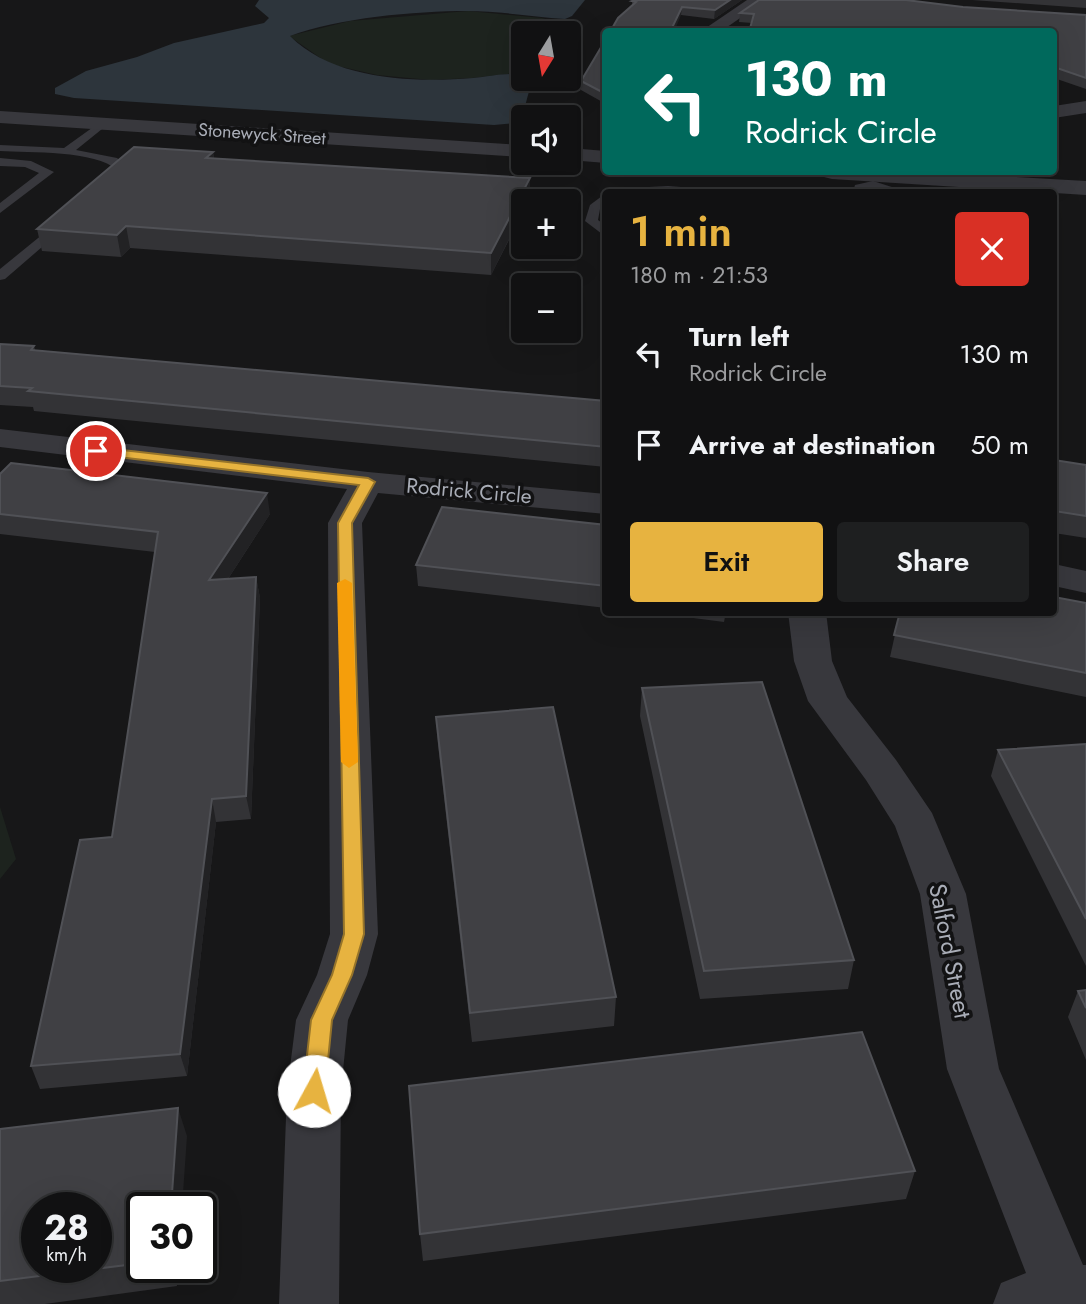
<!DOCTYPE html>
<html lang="en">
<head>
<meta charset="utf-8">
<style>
	body { margin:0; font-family:Jost,sans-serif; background:#1e1f20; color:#f1f3f6; height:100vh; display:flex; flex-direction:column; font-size:26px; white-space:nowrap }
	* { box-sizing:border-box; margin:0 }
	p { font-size:23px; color:#9c9d9f }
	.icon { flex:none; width:38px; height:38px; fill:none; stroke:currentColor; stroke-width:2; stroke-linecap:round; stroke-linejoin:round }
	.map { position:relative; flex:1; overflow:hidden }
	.details { position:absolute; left:602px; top:189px; width:455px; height:427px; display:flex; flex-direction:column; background:#111112; border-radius:7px; box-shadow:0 7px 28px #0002,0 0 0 2px #303132 }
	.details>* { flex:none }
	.guide { position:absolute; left:602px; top:28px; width:455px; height:147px; border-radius:7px; box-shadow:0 7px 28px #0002,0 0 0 2px #303132; background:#00695c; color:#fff; overflow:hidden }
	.needle { width:46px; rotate:191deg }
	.controls { position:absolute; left:511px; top:21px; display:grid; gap:14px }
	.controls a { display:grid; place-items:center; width:70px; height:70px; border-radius:7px; background:#111112; box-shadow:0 7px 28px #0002,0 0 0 2px #303132; font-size:35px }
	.speed { position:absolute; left:21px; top:1192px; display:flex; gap:14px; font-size:35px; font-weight:700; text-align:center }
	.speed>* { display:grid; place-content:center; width:91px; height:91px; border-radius:50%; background:#111112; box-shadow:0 7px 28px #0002,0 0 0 2px #303132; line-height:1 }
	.speed small { font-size:18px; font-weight:400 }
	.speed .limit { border:4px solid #111; border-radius:10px; background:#fff; color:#111 }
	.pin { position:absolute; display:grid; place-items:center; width:60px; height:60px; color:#fff; margin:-30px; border:4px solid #fff; border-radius:50%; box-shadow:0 2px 7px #0007 }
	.me { position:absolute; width:77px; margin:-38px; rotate:6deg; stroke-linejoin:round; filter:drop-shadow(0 0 5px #0008) }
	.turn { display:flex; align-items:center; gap:24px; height:147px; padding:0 28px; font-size:32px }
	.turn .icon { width:91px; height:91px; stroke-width:2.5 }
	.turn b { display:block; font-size:49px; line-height:60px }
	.round { display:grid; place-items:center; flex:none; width:74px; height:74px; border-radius:7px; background:#1e1f20 }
	.summary { display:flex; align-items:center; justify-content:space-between; height:119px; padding:0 28px }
	h1 { font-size:42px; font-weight:600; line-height:52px; color:#e7b340 }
	.primary-button { display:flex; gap:14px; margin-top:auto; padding:14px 28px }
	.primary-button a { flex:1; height:80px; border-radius:7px; background:#e7b340; color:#111; font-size:28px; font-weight:600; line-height:80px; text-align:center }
	.primary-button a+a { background:#1e1f20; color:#f1f3f6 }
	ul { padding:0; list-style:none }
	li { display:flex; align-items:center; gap:21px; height:91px; padding:0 28px }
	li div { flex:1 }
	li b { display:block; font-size:26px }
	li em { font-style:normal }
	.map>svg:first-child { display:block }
</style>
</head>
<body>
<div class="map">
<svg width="1086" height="1304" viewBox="0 0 1086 1304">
	<rect width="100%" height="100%" fill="#171718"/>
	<path fill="#1d231e" d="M468 11 542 18 565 25 556 33H523V62L508 74 472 78 430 80 377 75 329 64 289 36 350 21Z
		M0 807 16 859 0 879Z"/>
	<path fill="#2d353c" d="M259 0H585L572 16 565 19C533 17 500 11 467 11 415 11 338 18 290 36 334 80 413 83 473 78 485 77 498 74 510 74 522 74 522 79 534 79 526 94 527 110 517 123L494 125 74 98 55 94V88L86 71 137 57 174 43 264 23 269 18 255 6Z"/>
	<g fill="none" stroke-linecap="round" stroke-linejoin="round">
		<path fill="#38383d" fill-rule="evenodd" d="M103 120 109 123 107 125 76 150 117 158 130 170 114 184 104 181 117 170C96 150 29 153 0 151V145L64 148Z
			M0 158 31 161 54 172 0 213V203L39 173 25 167 0 166Z
			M873 181 898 189 900 192H883L872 189 865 192H853L855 185Z
			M668 186 694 188 700 192H624L630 188Z
			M606 193V204L600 209 598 220 606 226V237L585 221 590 205Z
			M59 221 65 225 64 228 5 279 0 280V269Z"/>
		<path fill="#38383d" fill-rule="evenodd" d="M747 0H766L720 32H700Z
			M1086 101V113L1054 118V106Z
			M0 111 523 145V157L0 123Z
			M569 148 606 151V163L569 160Z
			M821 172H930L1086 181V195L832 179 824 177Z
			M0 429 368 472 606 494V514L378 493 362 523 378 934 367 975 348 1020 341 1091 339 1304H279L287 1091 296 1020 317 975 330 934 328 523 347 489 0 447Z
			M1054 564 1086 571V593L1054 586Z
			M788 612H826L832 661 847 697 896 760 932 813 966 894 999 1069 1083 1265H1086V1304H993L1001 1283 1026 1273 947 1069 920 894 895 826 866 780 808 701 794 661Z"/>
	</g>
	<path fill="#333336" d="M635 0H742L714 19 681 15 632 5V1Z
		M972 0H1086V8Z
		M963 7 1086 15V89L1054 78V32L752 23 739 22 740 13Z
		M606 39V104L581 90V81Z
		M213 152 214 158 530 178V199L491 275 130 248 121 257 42 251 37 229Z
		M0 344 34 346 35 350 606 401V467L34 411 33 407 0 405Z
		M1054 460 1086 465V538L1054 533Z
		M0 474 270 514 228 579 256 577 260 598 251 819 216 822 187 1076 40 1089 31 1066 112 837 155 552 0 534Z
		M606 525V608L418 586 416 565Z
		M1086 603V697L890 657 900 612Z
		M647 612H726L724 622Z
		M642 688 854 960 848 989 700 999 640 716Z
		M436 717 616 997 614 1026 472 1042 438 745Z
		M1086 744V966L991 776 998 750Z
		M1086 990V1060L1068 1017 1078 991Z
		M0 1129 187 1136 142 1208V1267H178L177 1286 45 1304H0Z
		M915 1171 906 1199 423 1261 420 1234Z"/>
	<path fill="#222224" d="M730 0H742L714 19 715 10Z
		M682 7 681 15 674 32H670Z
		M213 152 216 172 206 158Z
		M530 178V199L528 201H523V211L491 275V253Z
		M126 226 130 248 121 257 117 235Z
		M267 493 270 514 213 602 209 580Z
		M256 577 260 598 251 819 246 796Z
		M212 799 216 822 187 1076 180 1054Z
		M178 1108 187 1136 182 1208H171Z
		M170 1267H178L177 1286Z"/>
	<path fill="#404044" stroke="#505156" stroke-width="2" fill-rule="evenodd" d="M635 0H730L715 10 682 7 670 32H610L618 18 636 2 632 1Z
		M759 0H906L963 7 1086 15V78L1054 67V32H749L754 14 740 13Z
		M606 39V94L581 81Z
		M134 147 213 152 206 158 530 178 491 253 126 226 117 235 37 229Z
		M0 344 34 346 31 350 606 401V447L28 391 32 388 0 386Z
		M1054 460 1086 465V516L1054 511Z
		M11 463 267 493 209 580 256 577 246 796 212 799 180 1054 31 1066 80 840 112 837 158 532 0 514V474Z
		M442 507 606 525V586L416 565Z
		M1054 597 1086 603V673L894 635 900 612H1054Z
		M762 682 854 960 704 971 642 688Z
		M553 707 616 997 470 1013 436 717Z
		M1086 744V919L998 750Z
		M1086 990V1008L1078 991Z
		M862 1032 915 1171 420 1234 409 1086Z
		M178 1108 171 1208H142V1263L0 1281V1129ZM37 1208H96V1267H37Z"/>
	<path fill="#e7b340" stroke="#96742a" stroke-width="2" d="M96 447 368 478 375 482 352 523 364 934 352 975 332 1020 325 1091 321 1098 314 1101 306 1098 303 1091 311 1020 332 975 344 934 338 523 359 485 92 454 90 451Z"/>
	<path fill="#f59e0b" d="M345 579 352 583 358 762 349 768 341 762 337 583Z"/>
	<g text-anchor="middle" stroke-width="7" stroke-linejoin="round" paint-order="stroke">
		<g font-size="18" fill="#a9adb7" stroke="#121213">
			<text transform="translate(262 134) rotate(4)" y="6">Stonewyck Street</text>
		</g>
		<g font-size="21" fill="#a9adb7" stroke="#121213">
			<text transform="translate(469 491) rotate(5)" y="7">Rodrick Circle</text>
		</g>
		<g font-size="24" fill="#a9adb7" stroke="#121213">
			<text transform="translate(950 951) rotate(79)" y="8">Salford Street</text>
		</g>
	</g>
</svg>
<div class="controls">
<a><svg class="needle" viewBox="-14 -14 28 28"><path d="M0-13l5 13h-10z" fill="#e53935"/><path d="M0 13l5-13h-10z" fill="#9c9d9f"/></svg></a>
<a><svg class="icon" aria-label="sound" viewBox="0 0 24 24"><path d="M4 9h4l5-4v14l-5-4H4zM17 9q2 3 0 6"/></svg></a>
<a>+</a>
<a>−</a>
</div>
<div class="speed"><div>28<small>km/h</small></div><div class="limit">30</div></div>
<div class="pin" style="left:96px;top:451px;background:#d93025"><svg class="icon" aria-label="arrive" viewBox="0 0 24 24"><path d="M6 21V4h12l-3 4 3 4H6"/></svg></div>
<svg class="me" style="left:314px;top:1091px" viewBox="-20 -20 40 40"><circle r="19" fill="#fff"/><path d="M0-13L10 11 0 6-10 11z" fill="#e7b340"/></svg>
<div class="guide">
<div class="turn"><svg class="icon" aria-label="left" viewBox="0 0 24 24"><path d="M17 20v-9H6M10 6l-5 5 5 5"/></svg><div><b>130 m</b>Rodrick Circle</div></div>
</div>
<section class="details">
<div class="summary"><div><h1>1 min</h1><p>180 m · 21:53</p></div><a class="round" style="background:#d93025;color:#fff"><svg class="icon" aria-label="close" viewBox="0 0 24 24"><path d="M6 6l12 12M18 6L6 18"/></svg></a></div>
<ul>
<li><svg class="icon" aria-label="left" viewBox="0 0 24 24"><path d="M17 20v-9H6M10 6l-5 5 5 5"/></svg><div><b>Turn left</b><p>Rodrick Circle</p></div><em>130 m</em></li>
<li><svg class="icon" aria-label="arrive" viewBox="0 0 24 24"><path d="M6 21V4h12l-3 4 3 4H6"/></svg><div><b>Arrive at destination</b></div><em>50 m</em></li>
</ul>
<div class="primary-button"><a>Exit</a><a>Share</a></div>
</section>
</div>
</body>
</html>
